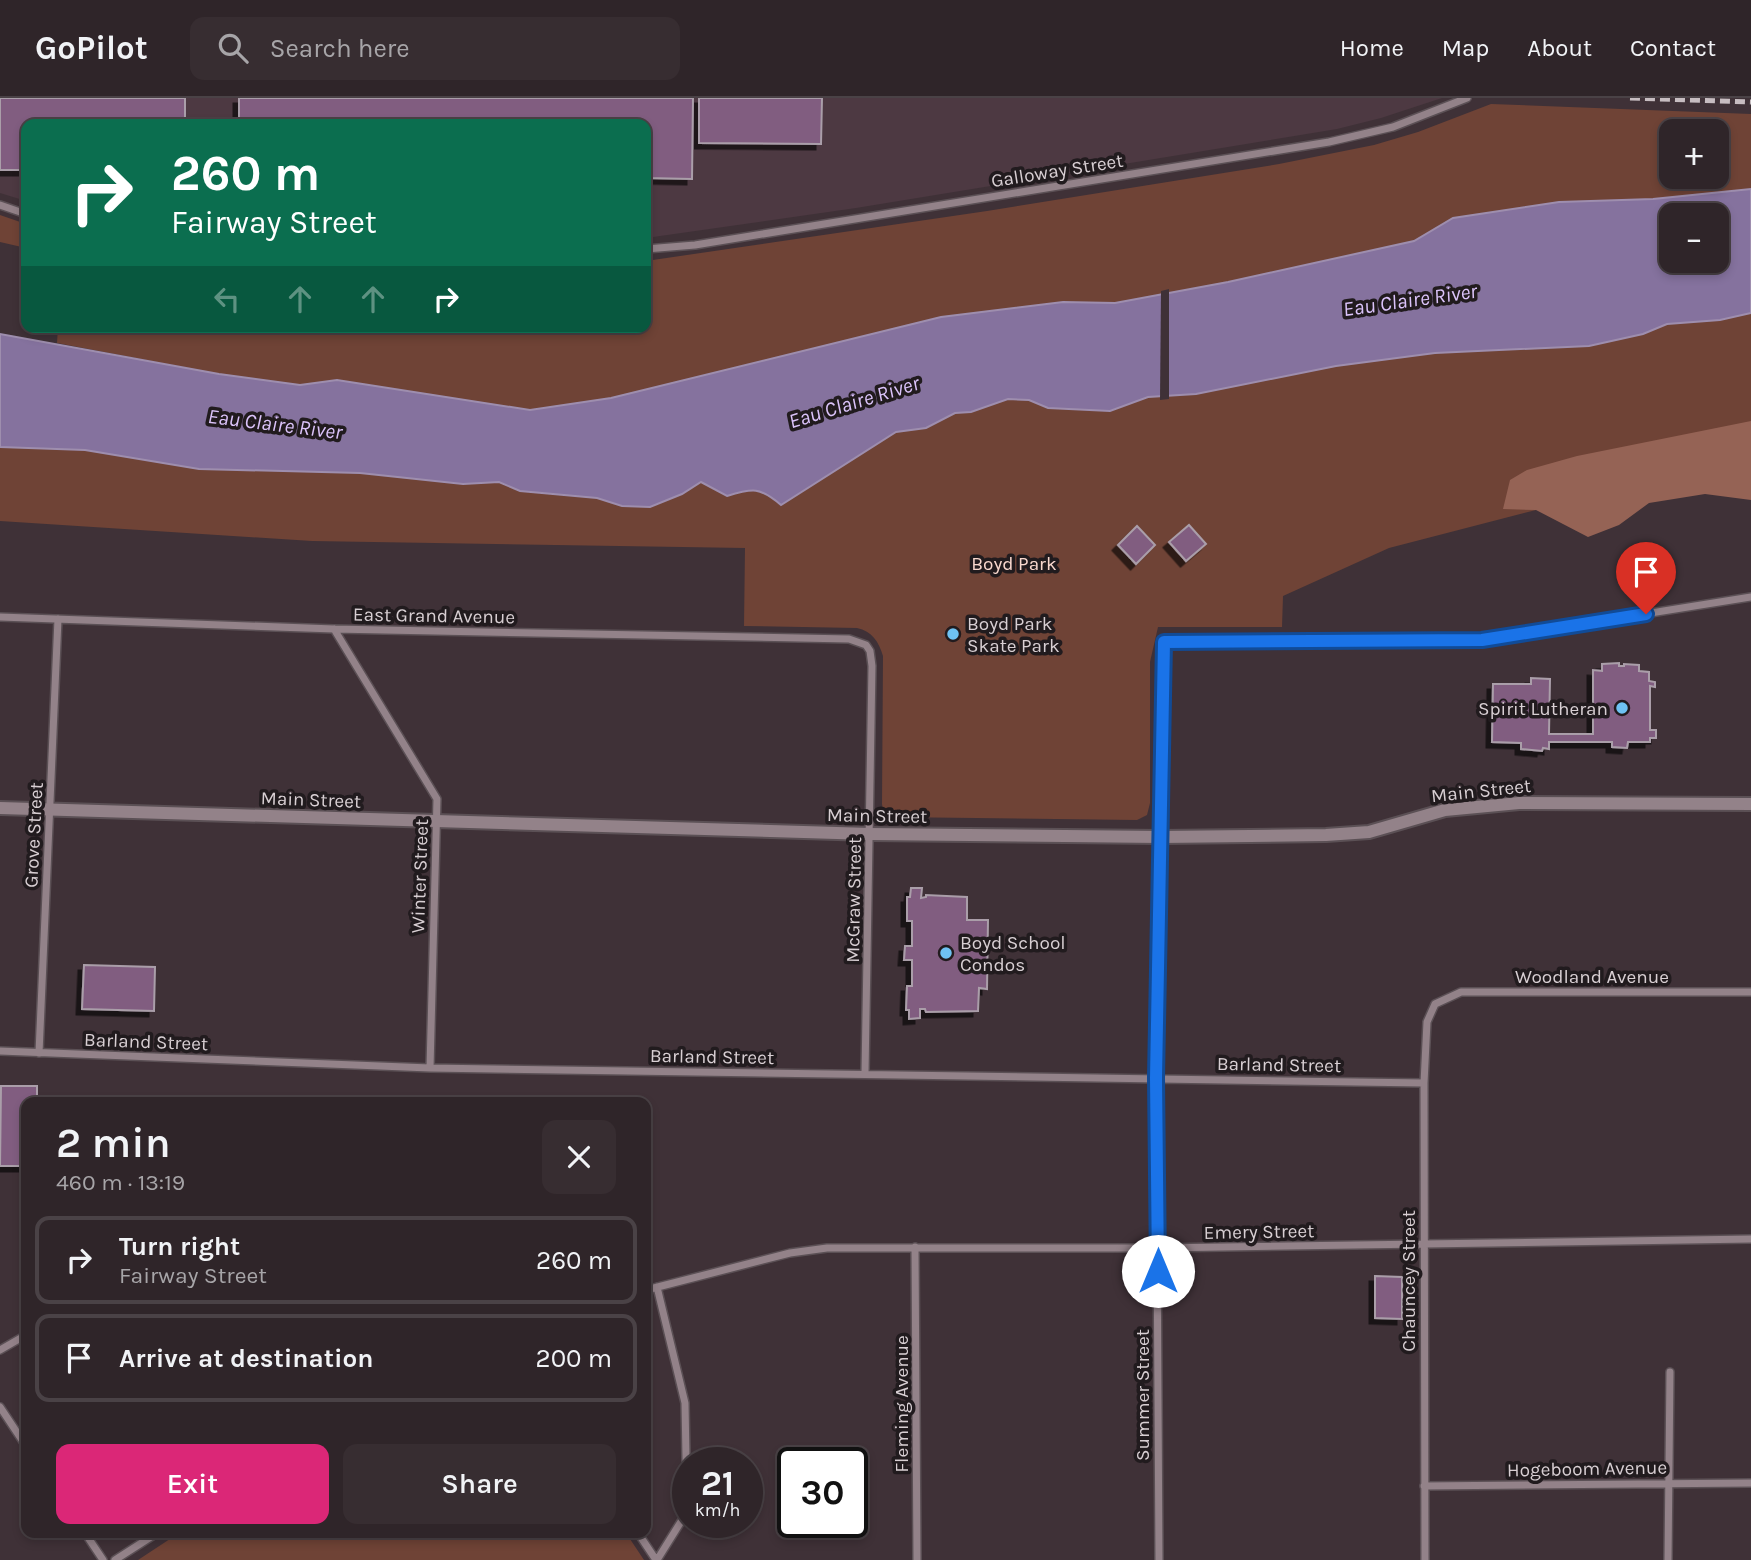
<!DOCTYPE html>
<html lang="en">
<head>
<meta charset="utf-8">
<style>
	body { margin:0; font-family:Karla,sans-serif; background:#372d31; color:#f1f3f6; height:100vh; display:flex; flex-direction:column; font-size:26px; white-space:nowrap }
	* { box-sizing:border-box; margin:0 }
	p { font-size:23px; color:#a7a5a8 }
	.icon { flex:none; width:38px; height:38px; fill:none; stroke:currentColor; stroke-width:2; stroke-linecap:round; stroke-linejoin:round }
	.map { position:relative; flex:1; overflow:hidden }
	.panel { position:absolute; left:21px; top:999px; width:630px; height:441px; display:flex; flex-direction:column; background:#2f2529; border-radius:14px; box-shadow:0 4px 10px #0003,0 0 0 2px #4a4246 }
	.panel>* { flex:none }
	.hud { position:absolute; left:21px; top:21px; width:630px; height:214px; border-radius:14px; box-shadow:0 4px 10px #0003,0 0 0 2px #4a4246; background:#0b6e4f; color:#fff; overflow:hidden }
	.tools { position:absolute; left:1659px; top:21px; display:grid; gap:14px }
	.tools a { display:grid; place-items:center; width:70px; height:70px; border-radius:14px; background:#2f2529; box-shadow:0 4px 10px #0003,0 0 0 2px #4a4246; font-size:35px }
	.speed { position:absolute; left:672px; top:1349px; display:flex; gap:14px; font-size:35px; font-weight:700; text-align:center }
	.speed>* { display:grid; place-content:center; width:91px; height:91px; border-radius:50%; background:#2f2529; box-shadow:0 4px 10px #0003,0 0 0 2px #4a4246; line-height:1 }
	.speed small { font-size:18px; font-weight:400 }
	.speed .limit { border:4px solid #111; border-radius:10px; background:#fff; color:#111 }
	.pin { position:absolute; display:grid; place-items:center; width:60px; height:60px; color:#fff; margin:-72px -30px; border-radius:50% 50% 50% 0; rotate:-45deg; box-shadow:0 0 7px #0007 }
	.pin .icon { rotate:45deg }
	.me { position:absolute; width:77px; margin:-38px; rotate:0deg; stroke-linejoin:round; filter:drop-shadow(0 0 5px #0008) }
	.turn { display:flex; align-items:center; gap:24px; height:147px; padding:0 35px; font-size:32px }
	.turn .icon { width:91px; height:91px; stroke-width:2.5 }
	.turn b { display:block; font-size:49px; line-height:60px }
	.lanes { display:flex; align-items:center; height:66px; padding:0 35px; background:#0003; justify-content:center; gap:35px; direction:ltr }
	.lanes .off { opacity:.35 }
	.round { display:grid; place-items:center; flex:none; width:74px; height:74px; border-radius:14px; background:#372d31 }
	.summary { display:flex; align-items:center; justify-content:space-between; height:119px; padding:0 35px }
	h1 { font-size:42px; font-weight:600; line-height:52px }
	.action { display:flex; gap:14px; margin-top:auto; padding:14px 35px }
	.action a { flex:1; height:80px; border-radius:14px; background:#db2777; color:#fff; font-size:28px; font-weight:600; line-height:80px; text-align:center }
	.action a+a { background:#372d31; color:#f1f3f6 }
	ul { padding:0; list-style:none }
	li { display:flex; align-items:center; gap:21px; height:88px; margin:0 14px 10px; padding:0 21px; border:4px solid #4a4246; border-radius:14px }
	li div { flex:1 }
	li b { display:block; font-size:26px }
	li em { font-style:normal }
	header { display:flex; align-items:center; gap:42px; box-sizing:border-box; height:98px; padding:0 35px; background:#2f2529; border-bottom:2px solid #4a4246 }
	header strong { font-size:33px }
	nav { display:flex; gap:38px; margin-inline-start:auto; font-size:24px }
	.search { width:490px; height:63px; background:#372d31; display:flex; align-items:center; gap:18px; box-sizing:border-box; padding:0 24px; border-radius:14px; color:#a7a5a8; font-size:26px }
	.map>svg:first-child { display:block }
</style>
</head>
<body>
<header>
<strong>GoPilot</strong>
<div class="search"><svg class="icon" aria-label="search" viewBox="0 0 24 24"><circle cx="10" cy="10" r="6"/><path d="M15 15l6 6"/></svg>Search here</div>
<nav><a>Home</a><a>Map</a><a>About</a><a>Contact</a></nav>
</header>
<div class="map">
<svg width="1751" height="1462" viewBox="0 0 1751 1462">
	<defs>
		<filter id="shadow"><feDropShadow dx="-5.5" dy="5.5" stdDeviation="0" flood-color="#0009"/></filter>
	</defs>
	<rect width="100%" height="100%" fill="#3f3137"/>
	<path fill="#4d3942" d="M0 0H1442L1381 20 1337 31 856 110 646 140V26H26V103L0 95Z"/>
	<path fill="#6f4336" fill-rule="evenodd" d="M1491 6 1751 16V91L1653 101 1559 104 1453 120 1414 143 1228 184 1115 205 1063 204 941 219 611 300 530 312 337 282 300 287 219 276 57 245 58 229H646V163L987 113 1279 66 1374 47 1418 34ZM1671 33H1717V79H1671Z
		M0 117 26 126V150L0 144Z
		M1751 215V346L1536 412 1389 450 1283 498 1282 529H1158L1150 564V705L1147 717 1137 722 890 719 883 712 882 706 883 558C879 544 872 533 857 530L744 528 745 450 312 443 0 423V349L85 352 199 371 360 375 463 386 499 384 520 393 597 400 622 408 650 409 682 396 701 384 727 397C752 390 760 389 781 407L896 334 926 330 955 315 971 314 1008 301 1029 302 1048 310 1110 313 1148 299 1196 296 1336 268 1435 255 1589 248 1643 236 1667 226 1720 222Z
		M179 1435H626L644 1462H138Z"/>
	<path fill="#956355" d="M1751 323V402L1705 396 1649 405 1619 427 1588 439 1536 412 1503 411 1510 382 1527 372 1577 358Z"/>
	<path fill="#85729e" stroke="#9e8eae" stroke-width="2" fill-rule="evenodd" d="M1751 91V215L1720 222 1667 226 1643 236 1589 248 1435 255 1336 268 1196 296 1148 299 1110 313 1048 310 1029 302 1008 301 971 314 955 315 926 330 896 334 781 407C760 389 753 390 727 398L701 384 682 396 650 409 622 408 597 400 520 393 499 384 463 386 360 375 199 371 85 352 0 349V236L219 276 300 287 337 282 530 312 611 300 941 219 1063 204 1115 205 1228 184 1414 143 1453 120 1559 104 1653 101ZM1671 117H1717V163H1671Z"/>
	<path fill="#3f3137" d="M1169 191V301L1160 302 1161 193Z"/>
	<path fill="#815d80" stroke="#aa9ea9" stroke-width="2" filter="url(#shadow)" d="M0 0H185V26H26V72H0Z
		M239 0H693L692 81 646 80V26H239Z
		M699 0H822L821 46 699 45Z
		M1189 427 1206 446 1186 463 1169 444Z
		M1137 428 1155 447 1136 466 1118 447Z
		M1619 565V568H1624V566L1639 567V573L1649 574V583L1655 584V589L1650 588V632H1656V640H1650V644H1628L1627 650 1612 649V644H1549V651L1543 650 1542 653 1521 651V645L1492 644 1493 586H1531V580L1550 581 1549 636H1593V572L1602 573V566Z
		M911 790H922L921 800 926 799V797L967 799V822H988L987 891 979 890 978 913 926 914 925 911H920V920L909 921V912H906L907 888H912V862H904L905 848H912V823H907V799H910Z
		M84 867 155 869 154 913 82 911Z
		M1 988H37V1004H26V1068H0Z
		M1375 1178 1402 1179V1221L1375 1220Z"/>
	<g fill="none" stroke-linecap="round" stroke-linejoin="round">
		<defs>
			<path id="minor" d="M0 107 26 116
				M646 151 695 147 1329 44 1393 29 1467 0
				M0 519 334 531 849 541 866 547 870 553 872 568 865 975
				M334 531 437 701 430 970
				M0 953 430 970 1424 985
				M39 955 58 521
				M915 1149 917 1462
				M657 1189 685 1305 687 1414 657 1462
				M646 1192 790 1155 827 1150H1159L1751 1141
				M0 1252 26 1237
				M0 1309 26 1348
				M1424 1388 1751 1385
				M85 1435 103 1462
				M638 1435 656 1462
				M115 1462 157 1435
				M1159 1462 1156 980 1164 544 1482 542 1751 499
				M1425 1462 1424 985 1427 924 1435 906 1461 894H1751
				M1668 1462 1670 1274"/>
			<path id="tertiary" d="M0 710 870 736 1161 739 1326 737 1369 734 1445 712 1519 705 1751 706"/>
		</defs>
		<use href="#minor" stroke="#5b5055" stroke-width="10"/>
		<use href="#tertiary" stroke="#5b5055" stroke-width="16"/>
		<use href="#minor" stroke="#938289" stroke-width="7"/>
		<use href="#tertiary" stroke="#938289" stroke-width="12"/>
		<path stroke="#c7bdc1" stroke-width="5" stroke-dasharray="10 5" stroke-linecap="butt" d="M1630 0 1751 4"/>
	</g>
	<g fill="none" stroke-linecap="round" stroke-linejoin="round">
		<defs>
			<path id="route" d="M1158 1173 1156 980 1164 544 1482 542 1646 516"/>
		</defs>
		<use href="#route" stroke="#114b97" stroke-width="18"/>
		<use href="#route" stroke="#1a73e8" stroke-width="12"/>
	</g>
	<g fill="#6ec2f3" stroke="#211b1e" stroke-width="2.5">
		<circle cx="953" cy="536" r="7"/>
		<circle cx="1622" cy="610" r="7"/>
		<circle cx="946" cy="855" r="7"/>
	</g>
	<g text-anchor="middle" stroke-width="7" stroke-linejoin="round" paint-order="stroke">
		<g font-size="19" fill="#d8cfd3" stroke="#211b1e">
			<text transform="translate(1057 72) rotate(-9)" y="7">Galloway Street</text>
			<text transform="translate(434 517) rotate(1)" y="7">East Grand Avenue</text>
			<text transform="translate(1481 692) rotate(-6)" y="7">Main Street</text>
			<text transform="translate(311 701) rotate(2)" y="7">Main Street</text>
			<text transform="translate(877 717) rotate(1)" y="7">Main Street</text>
			<text transform="translate(33 737) rotate(-87)" y="7">Grove Street</text>
			<text transform="translate(419 778) rotate(-88)" y="7">Winter Street</text>
			<text transform="translate(853 802) rotate(-89)" y="7">McGraw Street</text>
			<text x="1592" y="885">Woodland Avenue</text>
			<text transform="translate(146 943) rotate(2)" y="7">Barland Street</text>
			<text transform="translate(712 958) rotate(1)" y="7">Barland Street</text>
			<text transform="translate(1279 966) rotate(1)" y="7">Barland Street</text>
			<text transform="translate(1259 1133) rotate(-1)" y="7">Emery Street</text>
			<text transform="translate(1408 1183) rotate(-90)" y="7">Chauncey Street</text>
			<text transform="translate(1142 1297) rotate(-90)" y="7">Summer Street</text>
			<text transform="translate(901 1306) rotate(-90)" y="7">Fleming Avenue</text>
			<text transform="translate(1587 1370) rotate(-1)" y="7">Hogeboom Avenue</text>
		</g>
		<g font-size="19" fill="#f9d8ce" stroke="#211b1e">
			<text x="1014" y="472">Boyd Park</text>
		</g>
		<g font-size="19" fill="#d8cfd3" stroke="#211b1e" text-anchor="start">
			<text x="967" y="532">Boyd Park<tspan x="967" dy="22">Skate Park</tspan></text>
			<text x="1608" y="617" text-anchor="end">Spirit Lutheran</text>
			<text x="960" y="851">Boyd School<tspan x="960" dy="22">Condos</tspan></text>
		</g>
		<g font-size="21" font-style="italic" fill="#dbc3fa" stroke="#211b1e">
			<text transform="translate(1410 202) rotate(-8)" y="7">Eau Claire River</text>
			<text transform="translate(854 304) rotate(-17)" y="7">Eau Claire River</text>
			<text transform="translate(275 326) rotate(7)" y="7">Eau Claire River</text>
		</g>
	</g>
</svg>
<div class="tools">
<a>+</a>
<a>−</a>
</div>
<div class="speed"><div>21<small>km/h</small></div><div class="limit">30</div></div>
<div class="pin" style="left:1646px;top:516px;background:#d93025"><svg class="icon" aria-label="arrive" viewBox="0 0 24 24"><path d="M6 21V4h12l-3 4 3 4H6"/></svg></div>
<svg class="me" style="left:1158px;top:1173px" viewBox="-20 -20 40 40"><circle r="19" fill="#fff"/><path d="M0-13L10 11 0 6-10 11z" fill="#1a73e8"/></svg>
<div class="hud">
<div class="turn"><svg class="icon" aria-label="right" viewBox="0 0 24 24"><path d="M7 20v-9h11M14 6l5 5-5 5"/></svg><div><b>260 m</b>Fairway Street</div></div>
<div class="lanes"><svg class="icon off" aria-label="left" viewBox="0 0 24 24"><path d="M17 20v-9H6M10 6l-5 5 5 5"/></svg><svg class="icon off" aria-label="ahead" viewBox="0 0 24 24"><path d="M12 20V5M6 11l6-6 6 6"/></svg><svg class="icon off" aria-label="ahead" viewBox="0 0 24 24"><path d="M12 20V5M6 11l6-6 6 6"/></svg><svg class="icon" aria-label="right" viewBox="0 0 24 24"><path d="M7 20v-9h11M14 6l5 5-5 5"/></svg></div>
</div>
<section class="panel">
<div class="summary"><div><h1>2 min</h1><p>460 m · 13:19</p></div><a class="round"><svg class="icon" aria-label="close" viewBox="0 0 24 24"><path d="M6 6l12 12M18 6L6 18"/></svg></a></div>
<ul>
<li><svg class="icon" aria-label="right" viewBox="0 0 24 24"><path d="M7 20v-9h11M14 6l5 5-5 5"/></svg><div><b>Turn right</b><p>Fairway Street</p></div><em>260 m</em></li>
<li><svg class="icon" aria-label="arrive" viewBox="0 0 24 24"><path d="M6 21V4h12l-3 4 3 4H6"/></svg><div><b>Arrive at destination</b></div><em>200 m</em></li>
</ul>
<div class="action"><a>Exit</a><a>Share</a></div>
</section>
</div>
</body>
</html>
